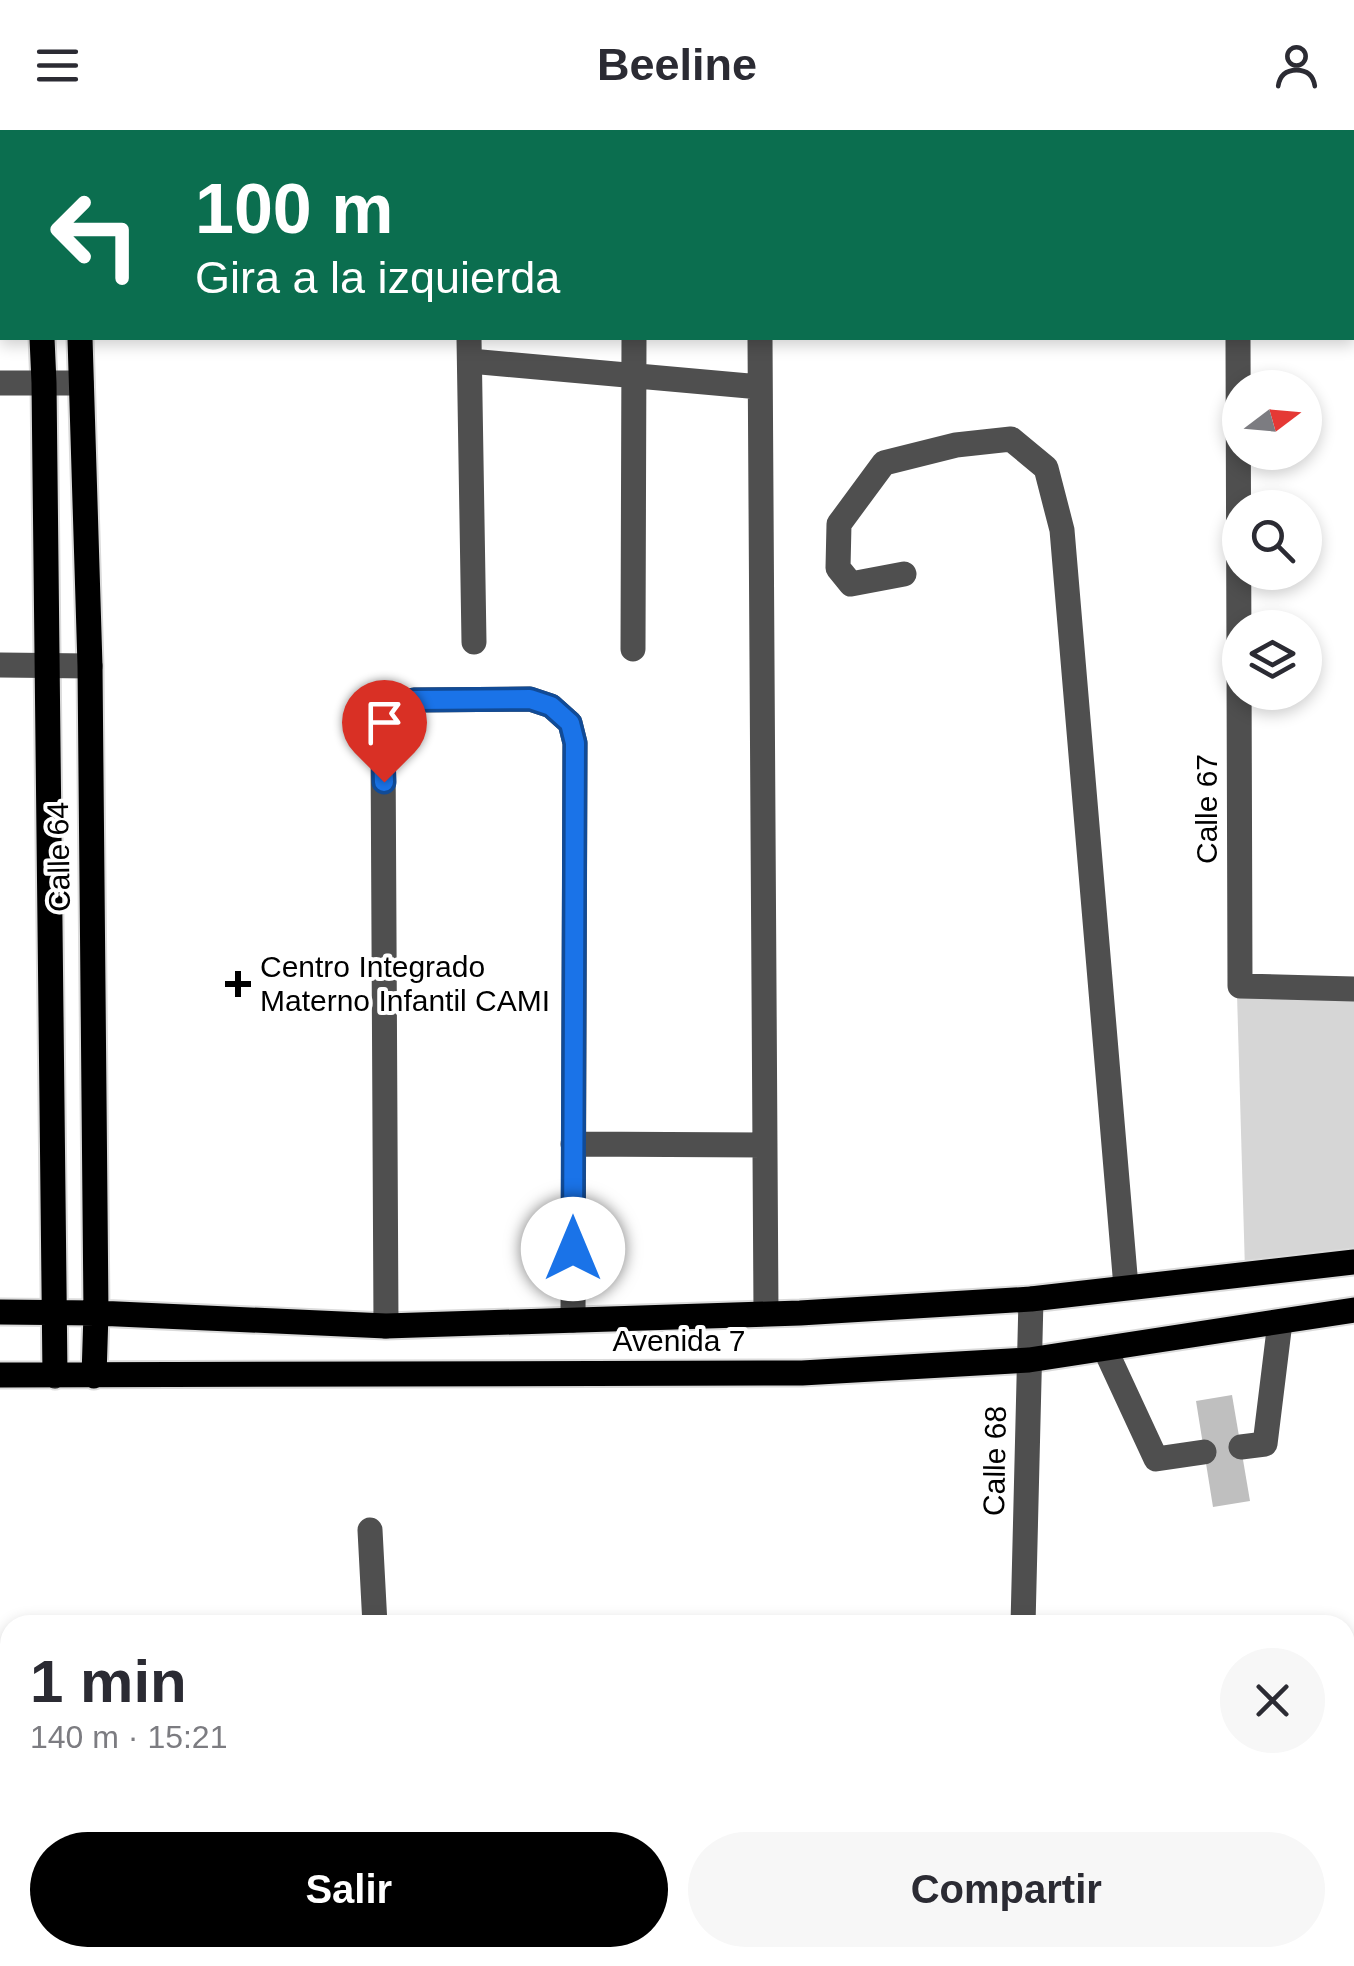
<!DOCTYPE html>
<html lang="es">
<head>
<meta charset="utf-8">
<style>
	body { margin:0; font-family:Helvetica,sans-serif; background:#f7f7f7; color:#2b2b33; height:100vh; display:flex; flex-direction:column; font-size:38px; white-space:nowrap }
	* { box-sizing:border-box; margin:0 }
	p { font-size:32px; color:#7c7c81 }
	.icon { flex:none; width:55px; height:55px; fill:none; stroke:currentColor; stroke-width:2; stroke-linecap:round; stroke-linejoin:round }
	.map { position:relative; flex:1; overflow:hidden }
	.panel { position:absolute; left:0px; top:1485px; width:1355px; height:352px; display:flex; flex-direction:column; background:#fff; border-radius:30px 30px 0 0; box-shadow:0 5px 15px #0003 }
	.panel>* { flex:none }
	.hud { position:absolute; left:0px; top:0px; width:1355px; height:210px; box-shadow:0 5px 15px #0003; background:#0b6e4f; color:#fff; overflow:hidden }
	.needle { width:65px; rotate:74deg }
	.tools { position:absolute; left:1222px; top:240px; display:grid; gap:20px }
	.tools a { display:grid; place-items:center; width:100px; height:100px; border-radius:50%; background:#fff; box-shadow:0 5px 15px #0003; font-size:50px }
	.pin { position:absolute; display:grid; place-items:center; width:85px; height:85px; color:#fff; margin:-102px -42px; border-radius:50% 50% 50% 0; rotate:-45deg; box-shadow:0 0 10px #0007 }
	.pin .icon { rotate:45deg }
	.me { position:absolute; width:110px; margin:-55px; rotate:0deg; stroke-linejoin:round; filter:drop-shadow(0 0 8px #0008) }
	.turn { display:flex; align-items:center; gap:35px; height:210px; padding:0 30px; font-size:45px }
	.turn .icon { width:130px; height:130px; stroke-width:2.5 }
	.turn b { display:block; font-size:70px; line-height:85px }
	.round { display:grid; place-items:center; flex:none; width:105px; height:105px; border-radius:52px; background:#f7f7f7 }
	.summary { display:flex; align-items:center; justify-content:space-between; height:170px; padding:0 30px }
	h1 { font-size:60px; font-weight:800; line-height:75px }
	.button { display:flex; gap:20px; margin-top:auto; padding:20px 30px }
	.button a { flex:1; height:115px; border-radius:60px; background:#000; color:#fff; font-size:40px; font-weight:800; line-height:115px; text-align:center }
	.button a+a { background:#f7f7f7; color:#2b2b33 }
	header { display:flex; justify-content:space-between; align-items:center; height:130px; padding:0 30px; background:#fff; font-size:45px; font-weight:800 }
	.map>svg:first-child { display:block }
</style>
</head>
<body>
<header><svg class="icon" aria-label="menu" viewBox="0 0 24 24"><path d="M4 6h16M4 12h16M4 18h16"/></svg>Beeline<svg class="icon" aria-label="person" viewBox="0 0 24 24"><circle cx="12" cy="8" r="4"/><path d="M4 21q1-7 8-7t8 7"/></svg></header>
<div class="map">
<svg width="1354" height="1836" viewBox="0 0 1354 1836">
	<rect width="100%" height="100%" fill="#fff"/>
	<path fill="#d6d6d6" d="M1237 864 1354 869V1124L1245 1140Z"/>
	<path fill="#bfbfbf" d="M1232 1265 1250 1371 1213 1377 1196 1271Z"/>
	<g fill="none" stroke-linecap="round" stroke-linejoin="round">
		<defs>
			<path id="major" d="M35 0V2
				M71 0 72 2
				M42 208 44 253 55 1246
				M80 208 90 536 96 1183 94 1246
				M0 1182 96 1183 386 1196 800 1183 1031 1169 1354 1132
				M0 1245 802 1243 1029 1230 1354 1180"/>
		</defs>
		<use href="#major" stroke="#dbdbdb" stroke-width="29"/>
		<path stroke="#4f4f4f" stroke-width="25" d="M466 0V2
			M758 0V2
			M634 2V0
			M1352 23H1354
			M469 208 474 512
			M760 208 766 1183
			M1238 208 1240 856 1354 859
			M470 231 760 257
			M0 253H81
			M904 444 851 454 838 438 839 394 884 333 956 315 1011 309 1046 338 1062 400 1126 1157
			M633 519 634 208
			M0 535 90 536
			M573 1014 765 1015
			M386 1196 383 613 386 591 397 575 414 570 530 569 551 576 570 593 575 613 573 1190
			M1105 1219 1156 1329 1204 1322
			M1241 1317 1265 1314 1280 1192
			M370 1400 375 1495
			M1023 1495 1031 1169
			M789 1828V1836
			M1013 1836V1828"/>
		<use href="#major" stroke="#000" stroke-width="25"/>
	</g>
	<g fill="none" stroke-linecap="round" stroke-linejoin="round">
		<defs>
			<path id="route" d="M384 652C383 621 380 602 397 575L414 570 530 569 551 576 570 593 575 613 573 1119"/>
		</defs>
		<use href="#route" stroke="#114b97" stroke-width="25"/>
		<use href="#route" stroke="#1a73e8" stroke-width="18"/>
	</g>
	<path fill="#000" stroke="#fff" stroke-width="4" d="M233 839h10v10h10v10h-10v10h-10v-10h-10v-10h10z"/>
	<g text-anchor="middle" stroke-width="8" stroke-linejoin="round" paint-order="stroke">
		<g font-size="30" fill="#000" stroke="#fff">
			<text transform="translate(1207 679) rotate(-90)" y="10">Calle 67</text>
			<text transform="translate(59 727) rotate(-91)" y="10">Calle 64</text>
			<text x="679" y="1221">Avenida 7</text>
			<text transform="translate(995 1331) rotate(-89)" y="10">Calle 68</text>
		</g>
		<g font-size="30" fill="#000" stroke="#fff" text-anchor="start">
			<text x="260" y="847">Centro Integrado<tspan x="260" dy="34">Materno Infantil CAMI</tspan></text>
		</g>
	</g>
</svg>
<div class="tools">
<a><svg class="needle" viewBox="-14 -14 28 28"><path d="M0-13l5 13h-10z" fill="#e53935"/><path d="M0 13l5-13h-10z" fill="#7c7c81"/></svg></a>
<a><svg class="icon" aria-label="search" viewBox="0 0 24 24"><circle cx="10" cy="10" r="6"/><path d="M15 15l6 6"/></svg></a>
<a><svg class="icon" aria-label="layers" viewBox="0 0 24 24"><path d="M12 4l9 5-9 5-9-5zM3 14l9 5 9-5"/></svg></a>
</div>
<div class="pin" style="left:384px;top:652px;background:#d93025"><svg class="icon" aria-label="arrive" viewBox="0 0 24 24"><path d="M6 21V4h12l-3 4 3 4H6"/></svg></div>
<svg class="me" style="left:573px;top:1119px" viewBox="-20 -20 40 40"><circle r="19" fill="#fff"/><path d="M0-13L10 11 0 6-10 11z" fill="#1a73e8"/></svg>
<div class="hud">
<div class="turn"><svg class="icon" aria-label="left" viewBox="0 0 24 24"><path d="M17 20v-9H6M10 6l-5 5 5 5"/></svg><div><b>100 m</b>Gira a la izquierda</div></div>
</div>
<section class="panel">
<div class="summary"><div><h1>1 min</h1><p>140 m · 15:21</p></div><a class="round"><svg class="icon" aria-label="close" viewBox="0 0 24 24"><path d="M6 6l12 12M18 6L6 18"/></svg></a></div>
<div class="button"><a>Salir</a><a>Compartir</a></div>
</section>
</div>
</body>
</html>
